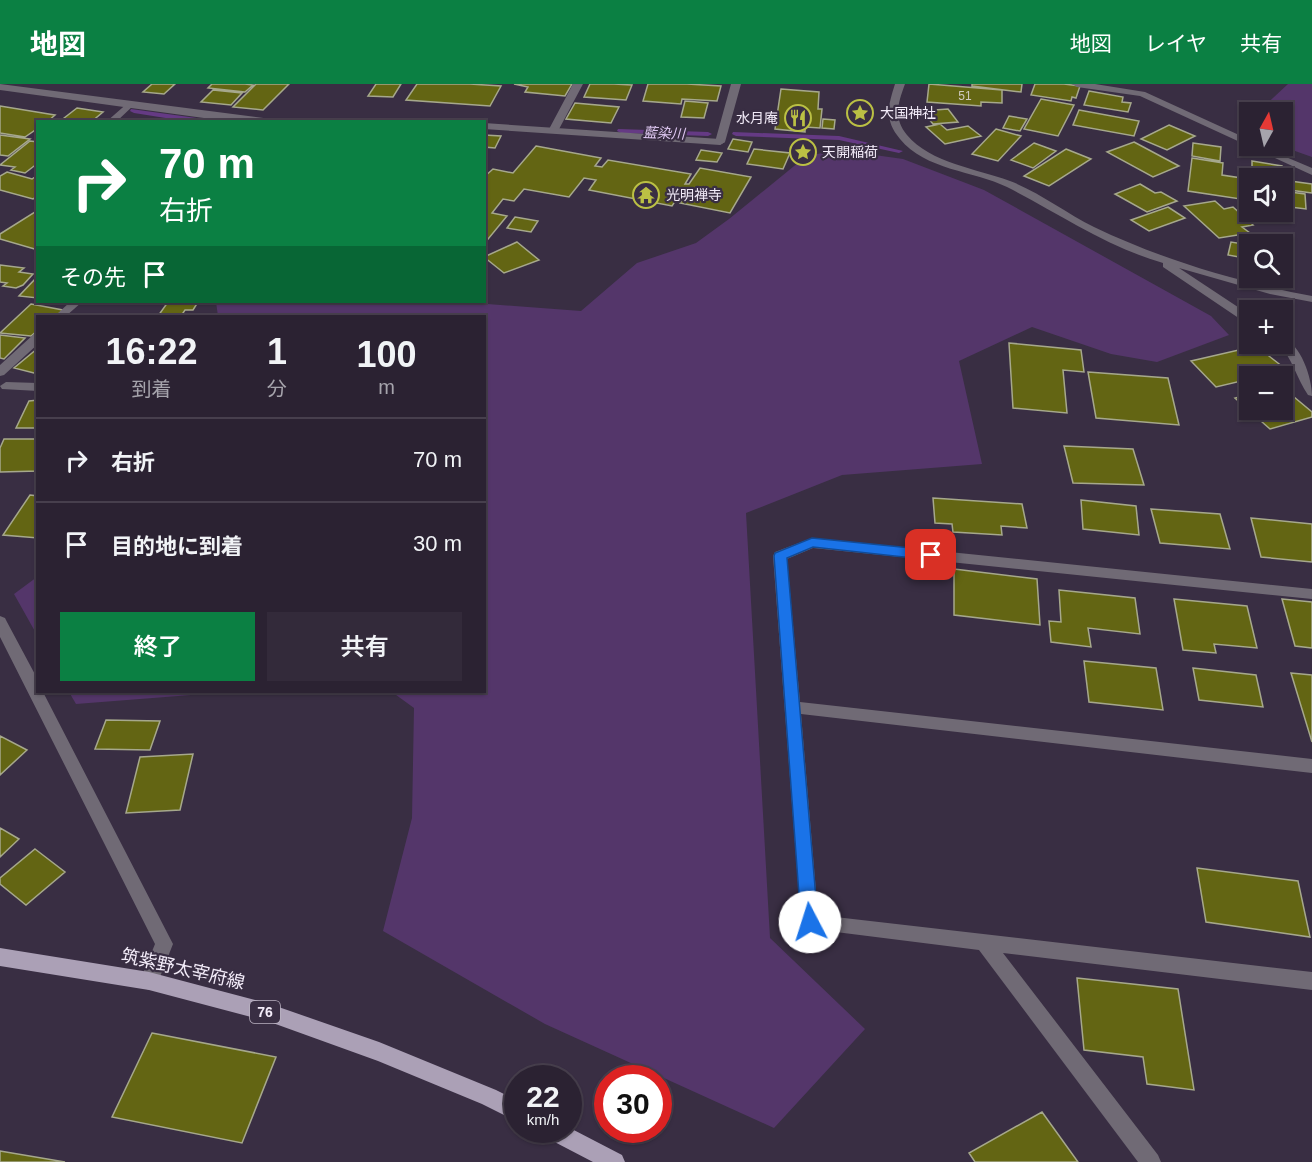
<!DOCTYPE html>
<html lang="ja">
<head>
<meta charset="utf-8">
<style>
	body { margin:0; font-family:Helvetica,"Noto Sans JP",sans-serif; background:#332a3a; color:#f1f3f6; height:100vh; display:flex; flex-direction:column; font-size:22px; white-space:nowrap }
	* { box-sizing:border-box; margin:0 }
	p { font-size:20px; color:#a6a4ac }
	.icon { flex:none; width:33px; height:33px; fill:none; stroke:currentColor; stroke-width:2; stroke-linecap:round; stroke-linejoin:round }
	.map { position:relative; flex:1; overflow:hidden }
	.drawer { position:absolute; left:36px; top:231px; width:450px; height:378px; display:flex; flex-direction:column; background:#2b2232; border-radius:0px; box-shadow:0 2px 4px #0004,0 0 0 2px #473f4d }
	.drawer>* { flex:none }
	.hud { position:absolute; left:36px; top:36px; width:450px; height:183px; border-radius:0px; box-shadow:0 2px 4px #0004,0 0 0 2px #473f4d; background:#0b8043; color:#fff; overflow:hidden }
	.needle { width:39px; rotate:8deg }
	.tools { position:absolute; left:1239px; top:18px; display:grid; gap:12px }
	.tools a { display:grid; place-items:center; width:54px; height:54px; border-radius:0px; background:#2b2232; box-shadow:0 2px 4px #0004,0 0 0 2px #473f4d; font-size:30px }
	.speed { position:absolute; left:504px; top:981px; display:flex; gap:12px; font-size:30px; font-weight:700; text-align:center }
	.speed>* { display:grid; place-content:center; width:78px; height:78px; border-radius:50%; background:#2b2232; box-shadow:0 2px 4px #0004,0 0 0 2px #473f4d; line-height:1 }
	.speed small { font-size:15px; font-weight:400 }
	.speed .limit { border:9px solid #d22; background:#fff; color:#111 }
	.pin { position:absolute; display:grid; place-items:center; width:51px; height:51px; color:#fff; margin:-26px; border-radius:12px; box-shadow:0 3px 9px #0006 }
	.me { position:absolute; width:66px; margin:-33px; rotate:355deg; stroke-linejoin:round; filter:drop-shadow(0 0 4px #0008) }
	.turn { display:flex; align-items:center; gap:21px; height:126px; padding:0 24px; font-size:27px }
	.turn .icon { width:78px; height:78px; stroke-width:2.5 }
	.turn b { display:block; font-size:42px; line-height:51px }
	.then { display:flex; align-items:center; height:57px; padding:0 24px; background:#0003; gap:12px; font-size:22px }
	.eta { display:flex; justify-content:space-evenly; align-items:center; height:102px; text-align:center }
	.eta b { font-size:36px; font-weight:600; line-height:42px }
	.button { display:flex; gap:12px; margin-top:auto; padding:12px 24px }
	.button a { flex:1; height:69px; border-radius:0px; background:#0b8043; color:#fff; font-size:24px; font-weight:600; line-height:69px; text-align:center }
	.button a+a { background:#332a3a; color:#f1f3f6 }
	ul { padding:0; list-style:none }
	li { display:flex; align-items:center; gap:18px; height:84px; padding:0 24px; border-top:2px solid #473f4d }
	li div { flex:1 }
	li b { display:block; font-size:22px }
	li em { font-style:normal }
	header { display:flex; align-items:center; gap:36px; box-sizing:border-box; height:84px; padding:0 30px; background:#0b8043; color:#fff }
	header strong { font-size:28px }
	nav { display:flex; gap:33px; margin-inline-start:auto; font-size:21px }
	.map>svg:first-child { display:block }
</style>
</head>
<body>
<header>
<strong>地図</strong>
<nav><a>地図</a><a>レイヤ</a><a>共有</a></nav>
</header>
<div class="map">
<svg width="1312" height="1078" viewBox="0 0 1312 1078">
	<rect width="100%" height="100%" fill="#392e43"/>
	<path fill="#54366a" d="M1288 0H1312V73L1281 62 1282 28H1258Z
		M839 66 903 75 984 106 1211 232 1229 251 1157 278 1111 270 1032 243 959 277 982 380 842 391 746 429 770 854 865 945 774 1044 545 940 383 847 412 734 414 624 392 608H484V232H218L216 218H461L581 227 637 179 696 159 729 135 799 78 817 70Z
		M37 493V551L14 510Z
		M69 608H196L191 611 76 620Z"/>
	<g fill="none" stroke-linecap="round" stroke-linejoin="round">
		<path fill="#653a84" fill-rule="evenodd" d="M131 25 211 36 214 38H191L134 29 130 27Z
			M618 45 708 48 712 50 708 52 621 49 617 47Z
			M733 48 839 52 903 67 899 69 839 56 736 52 732 50Z"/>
	</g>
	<path fill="#636513" stroke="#a6a88c" stroke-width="1.5" d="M152 0H175L164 10 143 8Z
		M212 0H245L253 1 245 8 208 4Z
		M256 0H289L263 26 233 23Z
		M376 0H401L393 13 368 12Z
		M417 0H470L501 2 490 22 406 16Z
		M514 0H572L565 12 525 8 528 3Z
		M590 0H614L632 1 626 16 584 13Z
		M648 0H687L721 2 717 17 682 15 681 20 643 17Z
		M929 0 1002 6V19L981 18V22L927 18Z
		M972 0H1022L1021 8 972 2Z
		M1035 0H1064L1080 2 1076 14 1072 13 1071 17 1031 11Z
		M781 5 819 8 818 25H822L820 44 805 43V48L775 45Z
		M213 6 242 9 231 21 201 18Z
		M1089 7 1123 13 1122 18 1131 19 1128 28 1084 21Z
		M1041 15 1074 21 1058 52 1024 45Z
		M685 17 708 19 704 34 681 33Z
		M575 19 619 23 611 39 566 35Z
		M0 22 55 31 47 38H38V44L25 53 0 49Z
		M77 24 103 28 91 38H59Z
		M948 25 958 38 933 40 922 27Z
		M1079 26 1139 37 1134 52 1073 41Z
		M1009 32 1027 35 1020 47 1003 44Z
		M823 35 835 36 834 45 822 44Z
		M940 40 947 46 968 42 981 52 945 60 926 43Z
		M1169 41 1195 52 1167 66 1141 55Z
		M996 45 1021 52 998 77 972 70Z
		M0 51 30 55 8 72 0 71Z
		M484 51 501 52 495 64 484 63Z
		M733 55 752 58 748 68 728 65Z
		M30 57 38 58V79L25 89 11 86 15 83 0 81Z
		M1134 58 1179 82 1153 93 1107 68Z
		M1034 59 1056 67 1033 84 1011 76Z
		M1193 59 1221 63 1220 77 1192 72Z
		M536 62 601 74 595 82 602 83 608 76 691 90 685 100H689L700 84 751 93 730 129 680 119 685 111 680 110 672 122 589 106 596 96 584 94 569 113 524 105 514 117 503 115 492 129 507 132 484 160V93L493 85 513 89Z
		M754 65 790 69 783 85 747 80Z
		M1066 65 1091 75 1049 102 1024 92Z
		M701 66 722 69 717 78 696 76Z
		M1192 74 1223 79 1222 91 1248 95 1247 116 1188 107Z
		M1252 77 1282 82 1283 96 1312 100V109L1282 105V94H1252Z
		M7 88 32 95 38 91V112L33 115 0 106V92Z
		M1140 100 1155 109 1161 108 1177 117 1147 128 1115 110Z
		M1282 107 1305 110 1306 125 1282 122Z
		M1215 117 1224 125 1233 123 1253 141 1242 143 1250 149 1219 154 1184 122Z
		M1168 123 1185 134 1149 147 1131 136Z
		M38 126V166L0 155V150Z
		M515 133 538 137 531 148 507 144Z
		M1274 151 1284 153 1282 165V160H1250V175L1228 171 1231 158 1243 160 1244 154 1260 158 1261 154 1273 157Z
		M517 158 539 176 504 189 484 173Z
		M0 181 24 184 19 188 33 190 23 201 16 204 3 202 7 199 0 198Z
		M38 192V214L19 212Z
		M168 218H198L193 226H185L181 232H158Z
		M31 220 63 226 56 232H38V246L31 252 0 249Z
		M0 251 25 254 4 275 0 274Z
		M1009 259 1081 266 1084 288 1063 286 1067 329 1013 324Z
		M1256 262 1287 286 1261 292H1250V295L1216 303 1191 277Z
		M38 264V290L14 284Z
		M1088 288 1168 294 1179 341 1096 334Z
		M1282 303 1312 328V333L1270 345 1235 314 1250 310V326H1282Z
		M38 316V344H16L29 317Z
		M4 355H38V387L0 388V364Z
		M1064 362 1133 365 1144 401 1073 399Z
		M30 411 38 412V454L3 451Z
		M933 414 1022 420 1027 444 1001 442 1002 451 953 448 952 440 935 439Z
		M1081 416 1136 422 1139 451 1083 445Z
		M1151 425 1220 430 1230 465 1160 459Z
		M1251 434 1312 440V478L1261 473Z
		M954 485 1037 495 1040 541 954 531Z
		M1059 506 1135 514 1140 550 1088 544 1091 563 1051 558 1049 537 1061 538Z
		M1174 515 1247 522 1257 564 1214 560 1216 569 1183 566Z
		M1282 515 1312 518V564L1295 562Z
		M1084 577 1156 584 1163 626 1089 618Z
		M1193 584 1256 591 1263 623 1199 616Z
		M1291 589 1312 591V658Z
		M106 636 160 637 150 666 95 665Z
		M0 652 27 666 0 691Z
		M193 670 180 726 126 729 140 673Z
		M0 744 19 755 0 773Z
		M35 765 65 788 26 821 0 800V794Z
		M1197 784 1298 797 1310 853 1206 838Z
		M1077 894 1178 905 1194 1006 1147 1000 1143 973 1084 966Z
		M152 949 276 973 242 1059 112 1033Z
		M1042 1028 1078 1078H975L969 1069Z
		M0 1067 65 1078H0Z"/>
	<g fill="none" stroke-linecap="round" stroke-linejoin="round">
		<path fill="#706a75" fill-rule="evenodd" d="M573 0H583L558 47 550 49 548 47Z
			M731 0H741L725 58 720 61 715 58Z
			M130 17 135 20 116 38H106Z
			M70 218H82L66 232H55Z
			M34 250H38V260L4 291 0 292V281Z"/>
		<path fill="#706a75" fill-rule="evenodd" d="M0 0 271 35 275 38H233L0 6Z
			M895 0H905C898 19 893 34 907 51 930 79 978 85 1010 97 1039 108 1066 129 1094 143 1163 176 1238 198 1312 212V218L1270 210 1179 184 1250 231V240L1246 239 1163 183V179C1107 163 1058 129 1007 103 974 87 925 86 900 55 884 36 888 22 895 0Z
			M1072 0H1095L1145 8 1250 56V62H1260L1312 84V91L1140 12 1077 3Z
			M484 39 720 55 725 58 720 61 484 45Z
			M1282 253C1301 260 1312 294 1312 312L1308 311C1297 295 1292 274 1279 260H1282Z
			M6 298 38 299V307L2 305 0 302Z
			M812 454 1312 505V515L813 464 787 475 800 618 1312 675V689L801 630 818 831 1312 888V906L1003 869 1158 1071 1161 1078H1138L979 866 804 844 801 838 773 472 775 468Z
			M0 532 5 534 7 538 38 596V608H43L173 860 156 903 149 906 142 903 140 897 155 860 0 553Z"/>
		<path fill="#aba0b6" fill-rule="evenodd" d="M0 864 149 888 270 920 379 958 496 1006 518 1017V1038L482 1020 378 977 270 938 149 906 0 882Z
			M568 1043 622 1071 625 1078H593L545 1053 542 1046H568Z"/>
	</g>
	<path fill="#1a73e8" stroke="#114b97" stroke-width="1.5" d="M812 454 931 466 938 471 931 476 813 463 787 474 818 838 816 844 810 846 804 844 801 838 774 472 775 469Z"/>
	<defs>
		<symbol id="sight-ring" viewBox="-11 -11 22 22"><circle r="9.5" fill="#392e43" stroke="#bbc044" stroke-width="1.5"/><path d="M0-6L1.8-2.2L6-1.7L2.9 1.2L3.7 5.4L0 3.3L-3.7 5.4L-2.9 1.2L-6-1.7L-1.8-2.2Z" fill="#bbc044"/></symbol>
		<symbol id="restaurant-ring" viewBox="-11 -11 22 22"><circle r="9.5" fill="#392e43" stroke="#bbc044" stroke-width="1.5"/><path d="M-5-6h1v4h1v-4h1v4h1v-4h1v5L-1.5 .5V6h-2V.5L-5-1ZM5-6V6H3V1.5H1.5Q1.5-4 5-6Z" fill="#bbc044"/></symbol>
		<symbol id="temple-ring" viewBox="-11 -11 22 22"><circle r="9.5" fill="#392e43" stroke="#bbc044" stroke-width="1.5"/><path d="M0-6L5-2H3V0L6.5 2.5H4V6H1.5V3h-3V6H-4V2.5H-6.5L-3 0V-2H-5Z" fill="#bbc044"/></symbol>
	</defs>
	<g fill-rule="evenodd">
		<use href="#sight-ring" x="845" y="14" width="30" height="30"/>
		<use href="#restaurant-ring" x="783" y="19" width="30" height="30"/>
		<use href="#sight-ring" x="788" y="53" width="30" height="30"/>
		<use href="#temple-ring" x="631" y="96" width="30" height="30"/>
	</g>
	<g text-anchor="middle" stroke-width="4.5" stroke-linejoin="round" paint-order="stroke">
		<g font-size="12" fill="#cfcac0">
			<text x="965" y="16">51</text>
		</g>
		<g font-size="14" fill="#f3ecf9" stroke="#392e43" text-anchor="start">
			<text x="880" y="34">大国神社</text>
			<text x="778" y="39" text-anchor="end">水月庵</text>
			<text x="822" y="73">天開稲荷</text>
			<text x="666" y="116">光明禅寺</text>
		</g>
		<g font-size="14" font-style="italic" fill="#dec7f1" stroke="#392e43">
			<text transform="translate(664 49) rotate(2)" y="5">藍染川</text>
		</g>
		<rect fill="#392e43" stroke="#bbb3c2" stroke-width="1.5" x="250" y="917" width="30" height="22" rx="4.5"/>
		<g font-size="14" font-weight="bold" fill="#f3ecf9">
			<text x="265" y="933">76</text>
		</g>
		<g font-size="18" fill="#f3ecf9" stroke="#392e43">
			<text transform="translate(183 885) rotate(13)" y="6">筑紫野太宰府線</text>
		</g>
	</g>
</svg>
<div class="tools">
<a><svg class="needle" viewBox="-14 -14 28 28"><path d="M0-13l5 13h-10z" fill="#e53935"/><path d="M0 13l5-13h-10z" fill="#a6a4ac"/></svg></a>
<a><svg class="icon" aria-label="sound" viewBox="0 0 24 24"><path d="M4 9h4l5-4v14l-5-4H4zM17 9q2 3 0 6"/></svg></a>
<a><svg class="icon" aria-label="search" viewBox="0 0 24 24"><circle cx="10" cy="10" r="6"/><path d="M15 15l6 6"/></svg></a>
<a>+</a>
<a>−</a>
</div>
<div class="speed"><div>22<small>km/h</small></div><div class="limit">30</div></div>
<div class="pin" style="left:931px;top:471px;background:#d93025"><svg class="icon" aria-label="arrive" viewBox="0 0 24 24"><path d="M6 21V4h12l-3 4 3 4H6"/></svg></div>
<svg class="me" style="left:810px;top:838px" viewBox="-20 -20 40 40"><circle r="19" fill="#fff"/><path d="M0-13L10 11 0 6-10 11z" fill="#1a73e8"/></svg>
<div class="hud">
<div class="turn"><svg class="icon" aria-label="right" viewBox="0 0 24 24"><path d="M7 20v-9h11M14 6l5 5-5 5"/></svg><div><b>70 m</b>右折</div></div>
<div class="then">その先<svg class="icon" aria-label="arrive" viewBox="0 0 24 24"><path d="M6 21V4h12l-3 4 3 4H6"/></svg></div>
</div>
<section class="drawer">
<div class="eta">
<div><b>16:22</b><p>到着</p></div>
<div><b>1</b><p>分</p></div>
<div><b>100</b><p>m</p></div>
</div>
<ul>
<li><svg class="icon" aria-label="right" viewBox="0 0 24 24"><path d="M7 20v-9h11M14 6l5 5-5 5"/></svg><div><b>右折</b></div><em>70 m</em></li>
<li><svg class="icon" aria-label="arrive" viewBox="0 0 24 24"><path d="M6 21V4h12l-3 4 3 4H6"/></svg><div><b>目的地に到着</b></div><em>30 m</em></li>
</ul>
<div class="button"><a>終了</a><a>共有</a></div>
</section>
</div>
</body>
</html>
